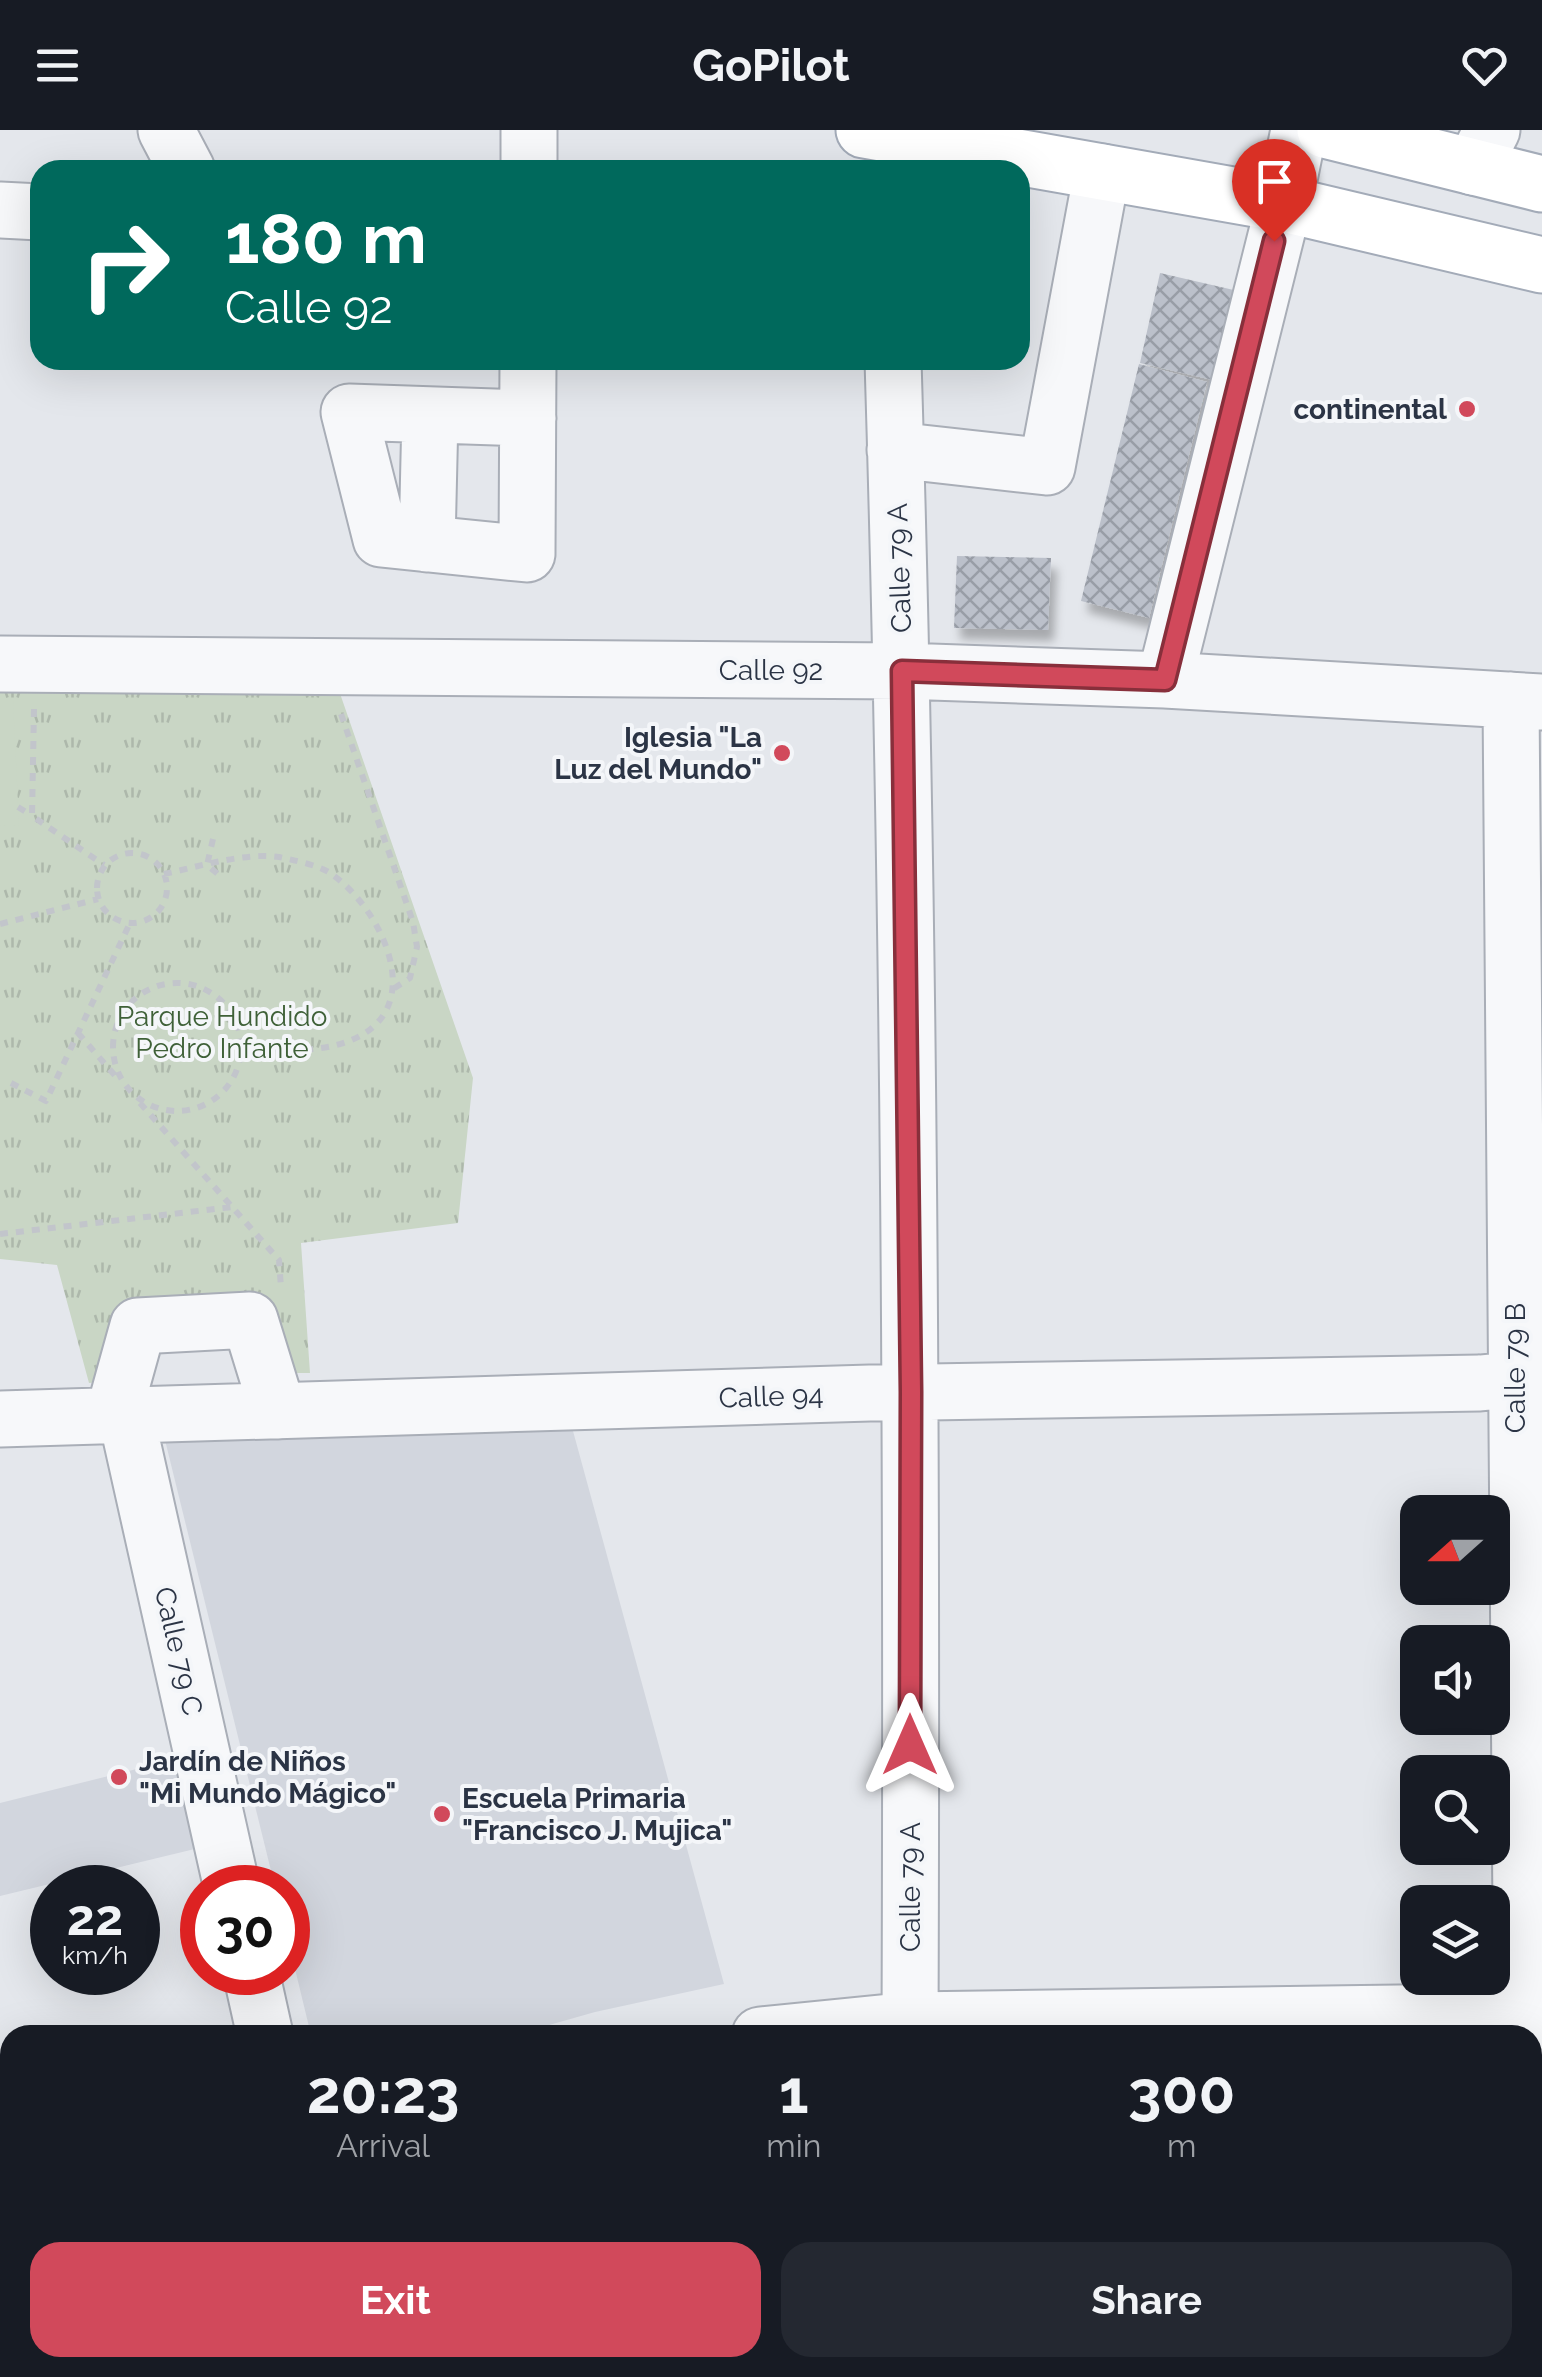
<!DOCTYPE html>
<html lang="en">
<head>
<meta charset="utf-8">
<style>
	body { margin:0; font-family:Raleway,sans-serif; background:#242831; color:#f1f3f6; height:100vh; display:flex; flex-direction:column; font-size:38px; white-space:nowrap }
	* { box-sizing:border-box; margin:0 }
	p { font-size:32px; color:#9ea1a6 }
	.icon { flex:none; width:55px; height:55px; fill:none; stroke:currentColor; stroke-width:2; stroke-linecap:round; stroke-linejoin:round }
	.map { position:relative; flex:1; overflow:hidden }
	.drawer { position:absolute; left:0px; top:1895px; width:1542px; height:352px; display:flex; flex-direction:column; background:#171b24; border-radius:30px 30px 0 0; box-shadow:0 10px 40px #0002 }
	.drawer>* { flex:none }
	.guide { position:absolute; left:30px; top:30px; width:1000px; height:210px; border-radius:30px; box-shadow:0 10px 40px #0002; background:#00695c; color:#fff; overflow:hidden }
	.needle { width:65px; rotate:249deg }
	.tools { position:absolute; left:1400px; top:1365px; display:grid; gap:20px }
	.tools a { display:grid; place-items:center; width:110px; height:110px; border-radius:20px; background:#171b24; box-shadow:0 10px 40px #0002; font-size:50px }
	.speed { position:absolute; left:30px; top:1735px; display:flex; gap:20px; font-size:50px; font-weight:700; text-align:center }
	.speed>* { display:grid; place-content:center; width:130px; height:130px; border-radius:50%; background:#171b24; box-shadow:0 10px 40px #0002; line-height:1 }
	.speed small { font-size:25px; font-weight:400 }
	.speed .limit { border:15px solid #d22; background:#fff; color:#111 }
	.pin { position:absolute; display:grid; place-items:center; width:85px; height:85px; color:#fff; margin:-102px -42px; border-radius:50% 50% 50% 0; rotate:-45deg; box-shadow:0 0 10px #0007 }
	.pin .icon { rotate:45deg }
	.me { position:absolute; width:110px; margin:-55px; rotate:0deg; stroke-linejoin:round; filter:drop-shadow(0 0 8px #0008) }
	.turn { display:flex; align-items:center; gap:35px; height:210px; padding:0 30px; font-size:45px }
	.turn .icon { width:130px; height:130px; stroke-width:2.5 }
	.turn b { display:block; font-size:70px; line-height:85px }
	.eta { display:flex; justify-content:space-evenly; align-items:center; height:170px; text-align:center }
	.eta b { font-size:60px; font-weight:700; line-height:70px }
	.cta { display:flex; gap:20px; margin-top:auto; padding:20px 30px }
	.cta a { flex:1; height:115px; border-radius:30px; background:#d1495b; color:#fff; font-size:40px; font-weight:700; line-height:115px; text-align:center }
	.cta a+a { background:#242831; color:#f1f3f6 }
	header { display:flex; justify-content:space-between; align-items:center; height:130px; padding:0 30px; background:#171b24; font-size:45px; font-weight:700 }
	.map>svg:first-child { display:block }
</style>
</head>
<body>
<header><svg class="icon" aria-label="menu" viewBox="0 0 24 24"><path d="M4 6h16M4 12h16M4 18h16"/></svg>GoPilot<svg class="icon" aria-label="heart" viewBox="0 0 24 24"><path d="M12 20l-8-8c-3-5 5-10 8-4 3-6 11-1 8 4z"/></svg></header>
<div class="map">
<svg width="1542" height="2247" viewBox="0 0 1542 2247">
	<defs>
		<pattern id="grass-tufts" width="24" height="20" patternUnits="userSpaceOnUse" patternTransform="scale(2.5)"><rect width="24" height="20" fill="#c9d6c5"/><path d="M3 7l-1-3M5 7V3M7 7l1-3M15 17l-1-3M17 17v-4M19 17l1-3" fill="none" stroke="#adb8ab"/></pattern>
		<pattern id="building-cross-hatch" width="8" height="8" patternUnits="userSpaceOnUse" patternTransform="scale(2.5)"><rect width="8" height="8" fill="#bbc0ca"/><path d="M0 0l8 8M0 8l8-8" fill="none" stroke="#989da6"/></pattern>
		<filter id="shadow"><feDropShadow dx="6" dy="11" stdDeviation="5" flood-color="#0004"/></filter>
	</defs>
	<rect width="100%" height="100%" fill="#e4e7ec"/>
	<path fill="#d2d6de" d="M570 1290 724 1854 595 1882 514 1905H311L288 1810V1758L275 1757 164 1306Z
		M181 1628 203 1717 0 1766V1673Z"/>
	<path fill="url(#grass-tufts)" d="M0 546 335 549 473 948 458 1093 301 1113 310 1243H284L260 1169 99 1252 89 1253 57 1135 0 1129Z"/>
	<path fill="#c9d6c5" d="M0 571H13L19 695 0 696Z"/>
	<path fill="url(#building-cross-hatch)" filter="url(#shadow)" d="M284 31 471 37V40H284Z
		M1160 143 1238 161 1217 251 1140 233Z
		M1139 234 1207 252 1149 488 1081 471Z
		M957 426 1051 428 1048 500 954 498Z
		M535 2238H890V2247H537Z"/>
	<g fill="none" stroke-linecap="round" stroke-linejoin="round">
		<defs>
			<path id="minor" d="M166 0 187 40
				M1473 37 1492 0
				M529 40V0
				M0 80 40 82
				M893 230C910 788 912 1347 910 1905
				M528 288 349 282 381 409 527 424 528 230
				M895 320 1047 337 1102 42
				M427 414 430 285
				M0 534 902 541 1165 550 1542 572
				M1165 550 1284 74 1299 0
				M1511 570 1522 1905
				M126 1285 232 1758
				M113 1286 138 1196 250 1190 278 1281
				M0 1289 870 1263 1480 1253 1542 1247
				M251 1842 265 1905
				M760 1905 910 1890 1542 1881
				M0 2061 10 2058
				M52 2238 54 2247
				M909 2247V2238
				M1519 2247V2238"/>
			<path id="major" d="M864 0 1284 74 1542 135
				M1325 0 1542 54"/>
		</defs>
		<use href="#minor" stroke="#a9aeb7" stroke-width="59"/>
		<use href="#major" stroke="#a3abb8" stroke-width="59"/>
		<path stroke="#c2c5cb" stroke-width="6" stroke-dasharray="8 8" stroke-linecap="butt" d="M34 579 32 686 104 735
			M341 584 413 792 417 817 410 848 393 859
			M18 677 31 685
			M213 709 207 735 219 745
			M97 758a35 35 0 1 1 70 0a35 35 0 1 1-70 0Z
			M164 744C197 737 245 722 279 727 293 730 318 735 330 743 382 778 431 880 349 911 315 924 277 920 242 916
			M0 794 98 769
			M113 917a64 64 0 1 1 128 0a64 64 0 1 1-128 0Z
			M78 903 118 949
			M11 953 46 971 130 793
			M140 973 279 1130 281 1158
			M0 1104 232 1077"/>
		<use href="#minor" stroke="#f7f8fa" stroke-width="55"/>
		<use href="#major" stroke="#fff" stroke-width="55"/>
	</g>
	<g fill="none" stroke-linecap="round" stroke-linejoin="round">
		<defs>
			<path id="route" d="M910 1615 911 1262 902 541 1165 550 1274 111"/>
		</defs>
		<use href="#route" stroke="#882f3b" stroke-width="25"/>
		<use href="#route" stroke="#d1495b" stroke-width="18"/>
	</g>
	<g fill="#d1495b" stroke="#f4f6f9" stroke-width="4">
		<circle cx="1467" cy="279" r="10"/>
		<circle cx="782" cy="623" r="10"/>
		<circle cx="119" cy="1647" r="10"/>
		<circle cx="442" cy="1684" r="10"/>
	</g>
	<g text-anchor="middle" stroke-width="8" stroke-linejoin="round" paint-order="stroke">
		<g font-size="28" font-weight="bold" fill="#2b3445" stroke="#f4f6f9" text-anchor="end">
			<text x="1447" y="289">continental</text>
			<text x="762" y="617">Iglesia "La<tspan x="762" dy="32">Luz del Mundo"</tspan></text>
			<text x="139" y="1641" text-anchor="start">Jardín de Niños<tspan x="139" dy="32">"Mi Mundo Mágico"</tspan></text>
			<text x="462" y="1678" text-anchor="start">Escuela Primaria<tspan x="462" dy="32">"Francisco J. Mujica"</tspan></text>
		</g>
		<g font-size="28" fill="#2b3445" stroke="#f4f6f9">
			<text transform="translate(899 438) rotate(-92)" y="10">Calle 79 A</text>
			<text x="771" y="550">Calle 92</text>
			<text transform="translate(1515 1238) rotate(-90)" y="10">Calle 79 B</text>
			<text transform="translate(771 1266) rotate(-2)" y="10">Calle 94</text>
			<text transform="translate(179 1521) rotate(77)" y="10">Calle 79 C</text>
			<text transform="translate(910 1757) rotate(-90)" y="10">Calle 79 A</text>
		</g>
		<g font-size="28" fill="#3f6138" stroke="#f4f6f9">
			<text x="222" y="896">Parque Hundido<tspan x="222" dy="32">Pedro Infante</tspan></text>
		</g>
	</g>
</svg>
<div class="tools">
<a><svg class="needle" viewBox="-14 -14 28 28"><path d="M0-13l5 13h-10z" fill="#e53935"/><path d="M0 13l5-13h-10z" fill="#9ea1a6"/></svg></a>
<a><svg class="icon" aria-label="sound" viewBox="0 0 24 24"><path d="M4 9h4l5-4v14l-5-4H4zM17 9q2 3 0 6"/></svg></a>
<a><svg class="icon" aria-label="search" viewBox="0 0 24 24"><circle cx="10" cy="10" r="6"/><path d="M15 15l6 6"/></svg></a>
<a><svg class="icon" aria-label="layers" viewBox="0 0 24 24"><path d="M12 4l9 5-9 5-9-5zM3 14l9 5 9-5"/></svg></a>
</div>
<div class="speed"><div>22<small>km/h</small></div><div class="limit">30</div></div>
<div class="pin" style="left:1274px;top:111px;background:#d93025"><svg class="icon" aria-label="arrive" viewBox="0 0 24 24"><path d="M6 21V4h12l-3 4 3 4H6"/></svg></div>
<svg class="me" style="left:910px;top:1615px" viewBox="-20 -20 40 40"><path d="M0-17L14 15 0 8-14 15z" fill="#d1495b" stroke="#fff" stroke-width="4"/></svg>
<div class="guide">
<div class="turn"><svg class="icon" aria-label="right" viewBox="0 0 24 24"><path d="M7 20v-9h11M14 6l5 5-5 5"/></svg><div><b>180 m</b>Calle 92</div></div>
</div>
<section class="drawer">
<div class="eta">
<div><b>20:23</b><p>Arrival</p></div>
<div><b>1</b><p>min</p></div>
<div><b>300</b><p>m</p></div>
</div>
<div class="cta"><a>Exit</a><a>Share</a></div>
</section>
</div>
</body>
</html>
